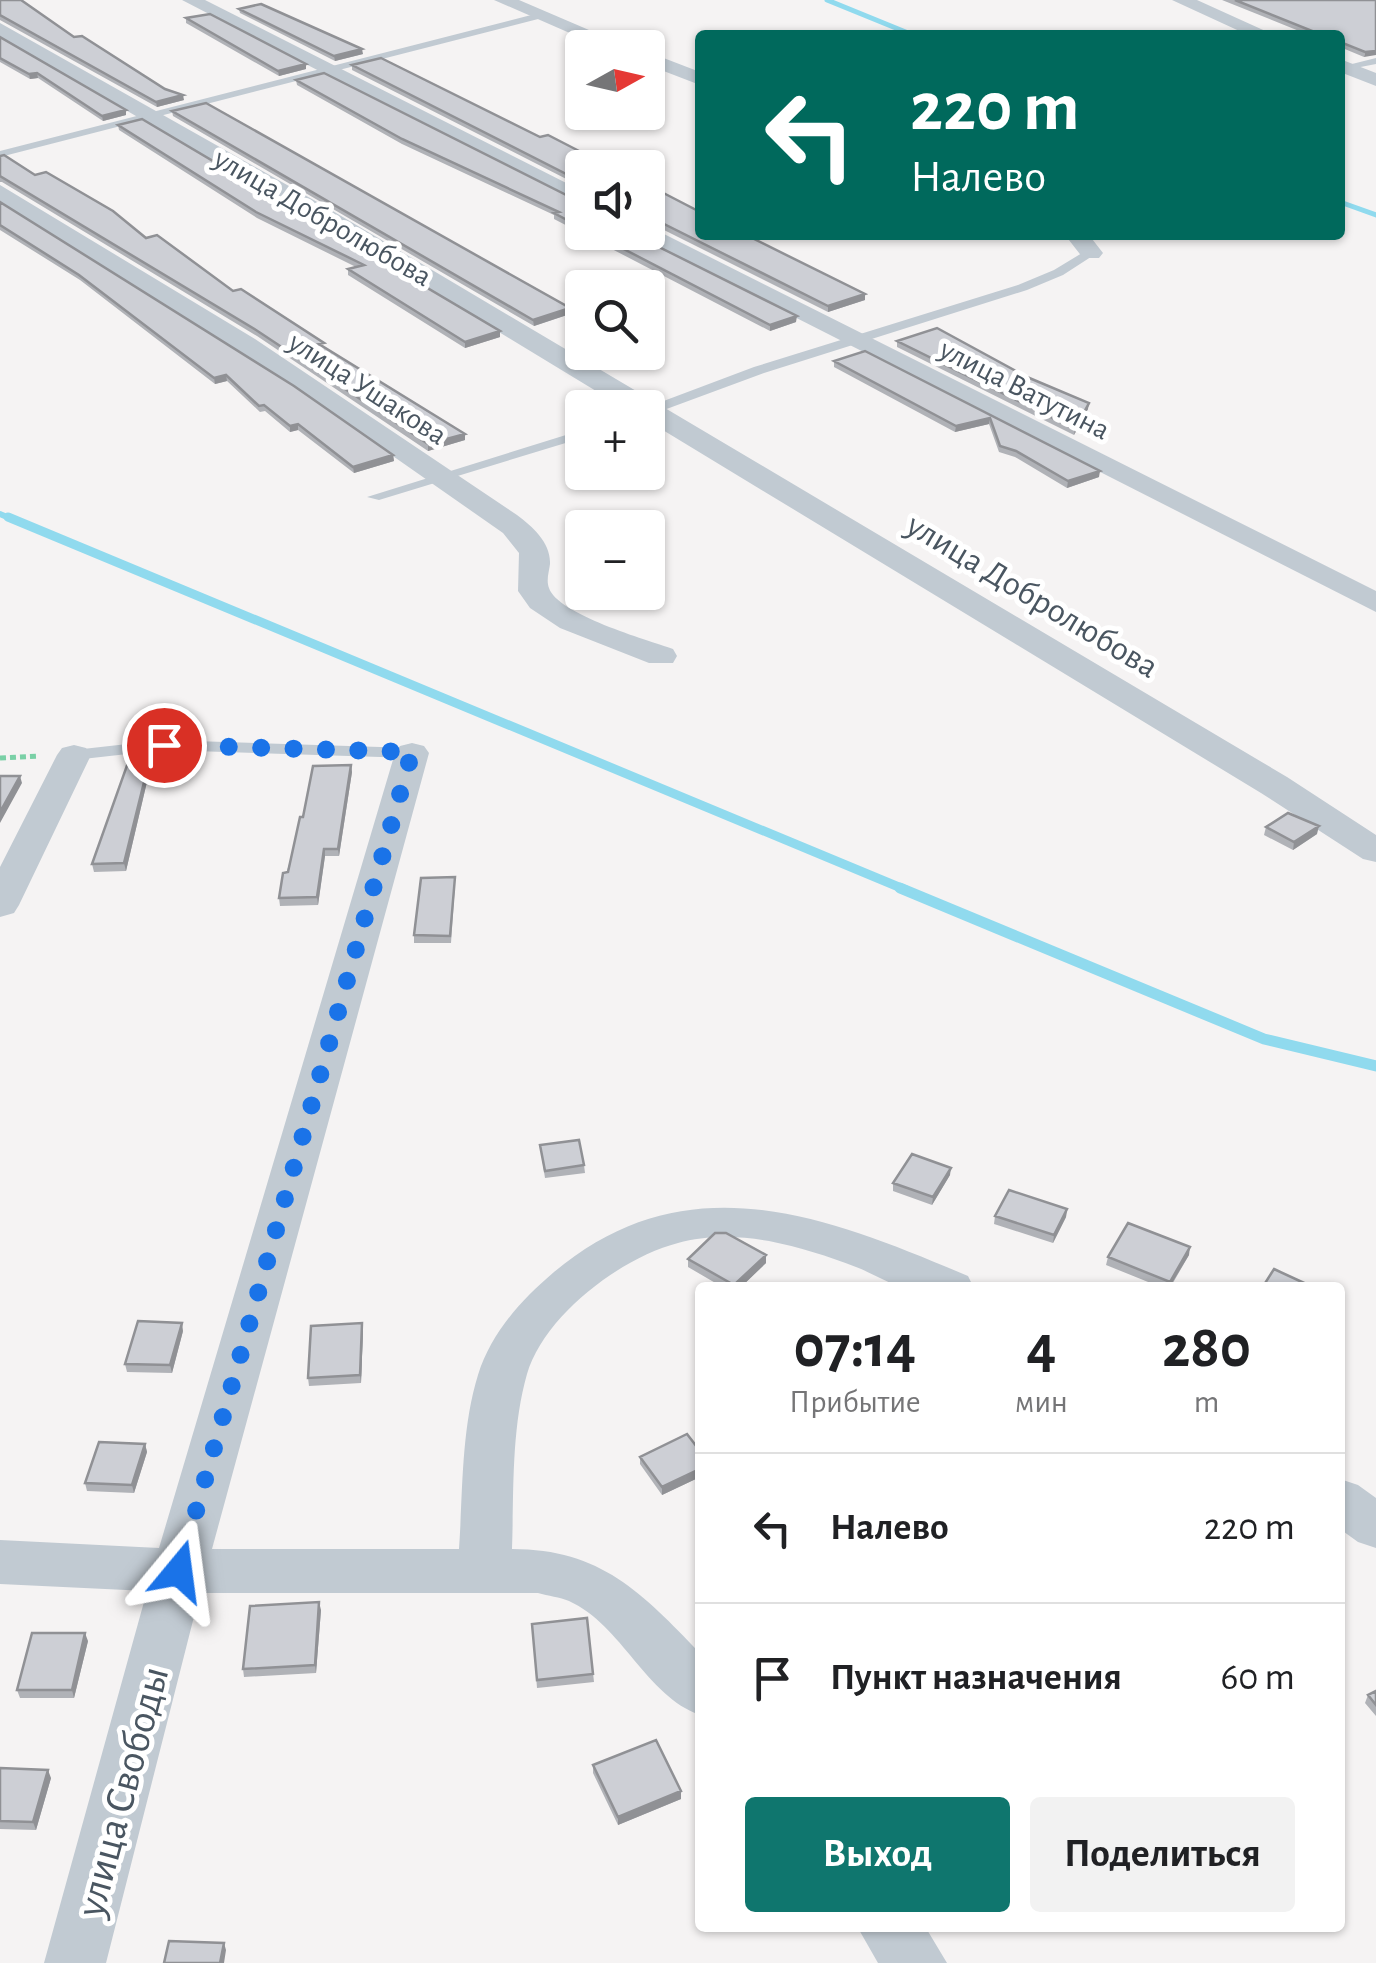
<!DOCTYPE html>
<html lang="ru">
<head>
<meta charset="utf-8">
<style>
	body { margin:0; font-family:"Alegreya Sans",sans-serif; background:#f2f2f2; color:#202124; height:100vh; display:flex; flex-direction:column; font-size:38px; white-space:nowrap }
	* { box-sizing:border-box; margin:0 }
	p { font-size:32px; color:#757577 }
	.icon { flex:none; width:55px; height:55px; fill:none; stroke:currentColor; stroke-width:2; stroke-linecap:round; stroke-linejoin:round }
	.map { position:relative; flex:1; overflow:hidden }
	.sheet { position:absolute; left:695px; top:1282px; width:650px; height:650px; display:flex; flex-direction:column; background:#fff; border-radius:10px; box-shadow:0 2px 8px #0004 }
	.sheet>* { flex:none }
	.guide { position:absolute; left:695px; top:30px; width:650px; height:210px; border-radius:10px; box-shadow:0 2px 8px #0004; background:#00695c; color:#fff; overflow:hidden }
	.needle { width:65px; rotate:82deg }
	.fabs { position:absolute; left:565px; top:30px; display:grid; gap:20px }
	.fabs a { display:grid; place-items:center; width:100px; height:100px; border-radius:10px; background:#fff; box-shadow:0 2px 8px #0004; font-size:50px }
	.pin { position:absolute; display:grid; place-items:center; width:85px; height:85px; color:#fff; margin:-42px; border:5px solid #fff; border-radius:50%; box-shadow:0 2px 10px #0007 }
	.me { position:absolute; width:110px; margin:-55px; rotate:16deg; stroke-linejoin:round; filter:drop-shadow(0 0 8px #0008) }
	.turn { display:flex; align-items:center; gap:35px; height:210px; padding:0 50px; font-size:45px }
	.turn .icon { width:130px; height:130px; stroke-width:2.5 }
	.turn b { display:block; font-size:70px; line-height:85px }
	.eta { display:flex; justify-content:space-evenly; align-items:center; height:170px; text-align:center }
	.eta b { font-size:60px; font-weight:700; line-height:70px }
	.action { display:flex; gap:20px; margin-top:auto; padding:20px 50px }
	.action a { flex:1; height:115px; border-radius:10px; background:#0f766e; color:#fff; font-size:40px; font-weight:700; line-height:115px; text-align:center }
	.action a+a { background:#f2f2f2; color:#202124 }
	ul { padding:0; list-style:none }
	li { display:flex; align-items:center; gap:30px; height:150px; padding:0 50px; border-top:2px solid #e0e0e0 }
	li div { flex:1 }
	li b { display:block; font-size:38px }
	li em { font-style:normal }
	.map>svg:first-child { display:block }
</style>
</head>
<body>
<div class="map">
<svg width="1376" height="1963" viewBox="0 0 1376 1963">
	<rect width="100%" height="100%" fill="#f5f3f3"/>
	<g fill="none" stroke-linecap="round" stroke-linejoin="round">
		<path stroke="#90daee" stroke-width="5" d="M827 0 913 35
			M1340 202 1376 215"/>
		<path stroke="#90daee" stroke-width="6" d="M0 514 14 520"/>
		<path stroke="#90daee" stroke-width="9" d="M8 517 906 890"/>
		<path stroke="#90daee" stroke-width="11" d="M900 888 1264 1039 1376 1066"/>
		<path stroke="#7ad0a6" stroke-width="5" stroke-dasharray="6 4" stroke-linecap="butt" d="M0 758 39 756"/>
		<path fill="#c1cad2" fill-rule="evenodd" d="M539 13 542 18 0 157V151Z
			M1376 58V64L1345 70 1340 67Z
			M1087 250 1097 253 1063 275 1027 290 764 373 653 414 648 415V408H645L754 367 1018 285 1054 270Z
			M582 430V438L379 500 367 497Z
			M163 740 412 748 421 753 412 758 163 750 74 760 65 755 74 750Z"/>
		<path fill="#c1cad2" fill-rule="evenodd" d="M182 0H205L582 191V207Z
			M494 0H519L631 48H604Z
			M1172 0H1197L1274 35H1248Z
			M0 23 326 207 1287 777 1376 835V862L1363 859 1261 793 648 421V408H624L310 217 0 37Z
			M648 52 700 72V85L648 65Z
			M1340 59 1376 73V86L1340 72Z
			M0 185 255 339 517 515C533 527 551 543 550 564 549 572 546 580 549 588 557 614 647 640 673 649L677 656 673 663H649L560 628 530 608 518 591 519 553 503 533 297 389 0 202Z
			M648 226 1376 591V612L637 237 634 232H648Z
			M1065 235H1089L1103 253 1099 258H1083Z
			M412 743 424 746 429 753 212 1549H459C463 1492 461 1430 478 1375 491 1333 521 1300 554 1272 687 1160 826 1216 968 1276L974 1288C953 1288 926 1292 905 1288 889 1284 872 1273 856 1267 828 1256 799 1247 769 1241 740 1236 706 1235 678 1243 620 1258 544 1316 527 1374 511 1430 514 1492 512 1549 601 1549 642 1593 700 1653V1715C646 1696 622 1625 569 1601 560 1597 548 1596 538 1593H200L106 1963H44L147 1591 0 1584V1540L159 1548 395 753 400 746Z
			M74 745 86 748 91 755 19 905 14 913 0 917V867L57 755 62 748Z
			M1340 1479 1358 1485 1376 1498V1548L1358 1542 1340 1529Z
			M858 1928H926L947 1963H878Z"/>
	</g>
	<path fill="#b0b2b7" d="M0 0 184 100 157 107 0 20Z
		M1222 0H1376L1364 57 1340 47V35H1309Z
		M239 9 363 54 335 61 240 13Z
		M186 18 306 69 279 76 186 23Z
		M0 37 126 110V115L103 121 38 78 30 79 0 62Z
		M352 65 540 137 582 168V187L352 70Z
		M296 80 582 203V232H634L635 235 796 322 770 331 554 219V215L402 144 297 85Z
		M172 111 570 314 534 326 173 116Z
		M118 125 500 337 465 348 348 275V269L356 267 257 218 119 130Z
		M0 156 146 238 465 434V440L428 451 257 336 2 182H0Z
		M648 185 865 300 828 312 650 223 648 225Z
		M0 202 393 455 394 461 354 473 298 430 290 432 265 411 260 412 227 381 215 384 80 280 0 230Z
		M897 341 1088 409 1074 435 897 347Z
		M865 351 1099 477 1067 488 1015 457 999 452 989 424 955 432 834 367V361Z
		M149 762 150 769 126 871 94 872 92 864Z
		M352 772 339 856H325L318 905 280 906 279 898 303 817Z
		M1266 827 1317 834 1293 850 1264 835Z
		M455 885 451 943H414V935Z
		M540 1145 584 1165 585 1173 545 1178Z
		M950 1175 932 1205 893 1191V1183Z
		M1067 1209 1066 1217 1053 1243 994 1224 995 1216Z
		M766 1255V1263L740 1288H724L688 1267V1259Z
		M1189 1255 1170 1288H1163L1106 1265 1108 1257Z
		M183 1331 172 1373 127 1372 125 1364Z
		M363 1331 361 1383 309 1386 308 1378Z
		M145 1444 147 1452 134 1493 87 1491 85 1483Z
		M700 1451V1477L662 1495 640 1464V1457Z
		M321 1610 316 1673 244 1677 243 1669Z
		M587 1618 594 1682 537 1688 532 1624Z
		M88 1641 74 1698H20L17 1690Z
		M1376 1691V1716L1365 1703 1368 1695Z
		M593 1765 681 1791V1799L618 1825 593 1773Z
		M0 1768 51 1778 36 1830 0 1829Z"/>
	<path fill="#909195" d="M362 49 363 54 335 61 334 56Z
		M1376 51V55L1364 57 1365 52Z
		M306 64V69L279 76 278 71Z
		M37 73 38 78 30 79 29 74Z
		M183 95 184 100 157 107 156 102Z
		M126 110V115L103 121 102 116Z
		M865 294V300L828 312V306Z
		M570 308V314L534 326 533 320Z
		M797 316 796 322 770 331V325Z
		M500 331V337L465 348V342Z
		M226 375 227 381 215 384 214 378Z
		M1089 403 1088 409 1074 435 1075 429Z
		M990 418 989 424 955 432 956 426Z
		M298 424V430L290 432V426Z
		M465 434V440L428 451V444Z
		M393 455 394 461 354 473 353 467Z
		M1100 471 1099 477 1067 488 1068 481Z
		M149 762 150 769 126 871 124 863Z
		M351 765 352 772 339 856 338 849Z
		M20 776 22 783 0 823V812Z
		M1319 826 1317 834 1293 850 1294 842Z
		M324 849 325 856 318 905 317 897Z
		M951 1168 950 1175 932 1205 933 1197Z
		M1067 1209 1066 1217 1053 1243 1054 1235Z
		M1190 1247 1189 1255 1169 1288 1170 1282Z
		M766 1255V1263L740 1288H734V1285Z
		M182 1323 183 1331 172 1373 170 1365Z
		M362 1323 363 1331 361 1383 360 1375Z
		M145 1444 147 1452 134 1493 132 1485Z
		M700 1469V1477L662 1495V1487Z
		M319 1602 321 1610 316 1673 315 1665Z
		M85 1633 88 1641 74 1698 72 1690Z
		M48 1770 51 1778 36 1830 33 1822Z
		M681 1791V1799L618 1825V1817Z
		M224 1943 226 1950 224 1963H220Z"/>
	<path fill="#cdcfd5" stroke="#909195" stroke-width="2.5" d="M0 0H21L74 37 82 36 165 89 183 95 156 102 0 15Z
		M1235 0H1376V51L1365 52 1340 42V35H1322Z
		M261 4 362 49 334 56 239 9Z
		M210 14 306 64 278 71 186 18Z
		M0 37 126 110 102 116 37 73 29 74 0 58Z
		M381 58 540 137 548 135 612 168H582V182L352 65Z
		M324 73 582 203V228L554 213 559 212 402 139 296 80Z
		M206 103 570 308 533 320 172 111Z
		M142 119 500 331 465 342 348 269 364 265 256 212 118 125Z
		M4 155 35 175 46 172 113 211 146 238 157 235 233 291 241 289 324 343 319 344 465 434 428 444 256 330 0 176V156Z
		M648 185 700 212V235H746L865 294 828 306 650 217 648 219Z
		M0 202 294 386 393 455 353 467 298 424 290 426 264 405 259 406 226 375 214 378 79 275 0 225Z
		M591 232H634L635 235 797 316 770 325Z
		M937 328 1027 377 1089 403 1075 429 897 341Z
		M865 351 1100 471 1068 481 1016 451 1000 446 990 418 956 426 834 361Z
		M130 757 149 762 124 863 92 864Z
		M351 765 338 849H324L317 897 279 898 283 873 288 872 300 817H303L313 766Z
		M0 776H20L0 812Z
		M1288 813 1319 826 1294 842 1266 827Z
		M455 877 450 936 414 935 421 878Z
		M579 1140 584 1165 545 1171 540 1145Z
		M912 1154 951 1168 933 1197 893 1183Z
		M1009 1190 1067 1209 1054 1235 995 1216Z
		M1128 1223 1190 1247 1170 1282 1108 1257Z
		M715 1233H726L766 1255 734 1285 688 1259Z
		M1274 1269 1315 1288H1262Z
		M138 1321 182 1323 170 1365 125 1364Z
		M362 1323 360 1375 308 1378 311 1326Z
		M687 1434 700 1451V1469L662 1487 640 1457Z
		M99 1442 145 1444 132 1485 85 1483Z
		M319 1602 315 1665 243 1669 250 1606Z
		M587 1618 593 1674 537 1680 532 1624Z
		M32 1633H85L72 1690H17Z
		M1376 1691V1705L1368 1695Z
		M656 1740 681 1791 618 1817 593 1765Z
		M0 1768 48 1770 33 1822 0 1821Z
		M169 1941 224 1943 220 1963H164Z"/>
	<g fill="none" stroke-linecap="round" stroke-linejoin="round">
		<path stroke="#1a73e8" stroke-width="18" stroke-dasharray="0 32.4" d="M164 745 412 752 179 1571"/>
	</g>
	<g text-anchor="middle" stroke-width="10" stroke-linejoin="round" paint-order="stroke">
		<g font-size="30" fill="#4a5661" stroke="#fff">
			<text transform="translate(323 217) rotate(30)" y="10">улица Добролюбова</text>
			<text transform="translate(368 388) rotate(33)" y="10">улица Ушакова</text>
			<text transform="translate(1025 389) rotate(27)" y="10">улица Ватутина</text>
		</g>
		<g font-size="35" fill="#4a5661" stroke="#fff">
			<text transform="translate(1033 595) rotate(31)" y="12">улица Добролюбова</text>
		</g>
		<g font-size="42" fill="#4a5661" stroke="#fff">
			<text transform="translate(121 1791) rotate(-75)" y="15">улица Свободы</text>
		</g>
	</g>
</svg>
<div class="fabs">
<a><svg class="needle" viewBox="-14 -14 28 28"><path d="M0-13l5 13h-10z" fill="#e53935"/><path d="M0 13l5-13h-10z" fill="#757577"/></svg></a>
<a><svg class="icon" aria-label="sound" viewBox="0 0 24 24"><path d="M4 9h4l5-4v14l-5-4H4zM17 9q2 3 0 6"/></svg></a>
<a><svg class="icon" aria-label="search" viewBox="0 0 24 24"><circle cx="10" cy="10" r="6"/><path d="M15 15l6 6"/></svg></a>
<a>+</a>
<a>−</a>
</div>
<div class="pin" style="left:164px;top:745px;background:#d93025"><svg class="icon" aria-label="arrive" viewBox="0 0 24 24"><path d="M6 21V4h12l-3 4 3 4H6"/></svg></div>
<svg class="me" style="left:179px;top:1571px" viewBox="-20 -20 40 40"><path d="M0-17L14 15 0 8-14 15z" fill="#1a73e8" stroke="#fff" stroke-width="4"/></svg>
<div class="guide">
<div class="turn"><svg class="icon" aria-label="left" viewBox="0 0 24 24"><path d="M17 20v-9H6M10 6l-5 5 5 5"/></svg><div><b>220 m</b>Налево</div></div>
</div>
<section class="sheet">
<div class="eta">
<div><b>07:14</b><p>Прибытие</p></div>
<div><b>4</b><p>мин</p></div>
<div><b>280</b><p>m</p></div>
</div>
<ul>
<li><svg class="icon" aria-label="left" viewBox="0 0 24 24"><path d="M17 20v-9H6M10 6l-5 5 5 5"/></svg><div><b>Налево</b></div><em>220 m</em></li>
<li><svg class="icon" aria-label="arrive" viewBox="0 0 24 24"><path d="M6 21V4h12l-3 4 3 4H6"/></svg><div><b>Пункт назначения</b></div><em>60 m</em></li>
</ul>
<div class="action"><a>Выход</a><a>Поделиться</a></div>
</section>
</div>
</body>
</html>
